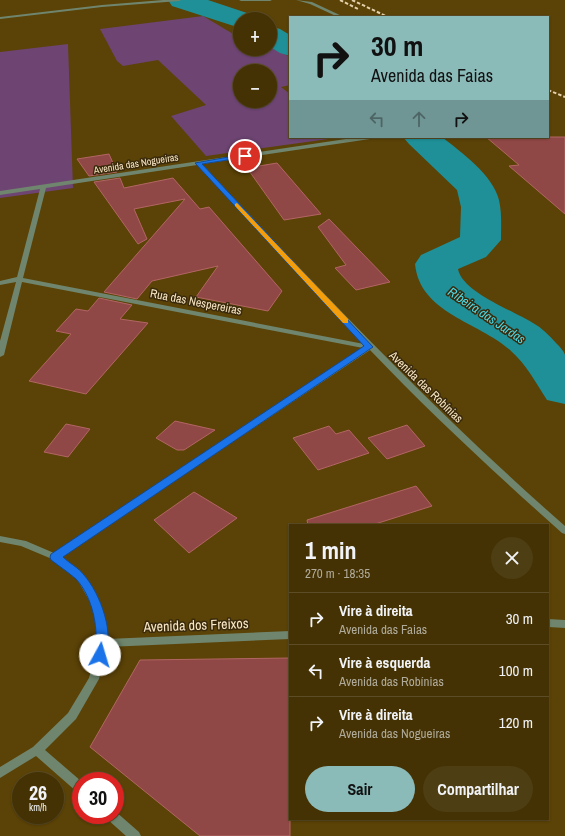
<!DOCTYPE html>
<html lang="pt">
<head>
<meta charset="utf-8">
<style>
	body { margin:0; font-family:"Archivo Narrow",sans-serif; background:#4e3e13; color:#f1f3f6; height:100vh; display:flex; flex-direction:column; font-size:15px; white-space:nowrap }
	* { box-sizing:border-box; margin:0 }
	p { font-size:13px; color:#afaa9a }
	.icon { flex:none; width:22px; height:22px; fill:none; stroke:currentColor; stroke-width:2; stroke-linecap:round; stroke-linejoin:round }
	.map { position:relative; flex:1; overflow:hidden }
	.drawer { position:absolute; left:289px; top:524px; width:260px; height:296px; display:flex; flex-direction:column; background:#443204; border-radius:0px; box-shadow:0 1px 3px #0004,0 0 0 1px #5c4d26 }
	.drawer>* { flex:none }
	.top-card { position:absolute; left:289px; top:16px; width:260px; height:122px; border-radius:0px; box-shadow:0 1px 3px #0004,0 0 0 1px #5c4d26; background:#8bbbb9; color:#111; overflow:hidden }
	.buttons { position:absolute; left:233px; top:12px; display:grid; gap:8px }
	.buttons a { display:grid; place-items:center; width:44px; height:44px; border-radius:50%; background:#443204; box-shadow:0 1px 3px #0004,0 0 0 1px #5c4d26; font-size:20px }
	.speed { position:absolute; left:12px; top:772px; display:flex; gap:8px; font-size:20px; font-weight:700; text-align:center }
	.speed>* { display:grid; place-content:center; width:52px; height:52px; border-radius:50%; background:#443204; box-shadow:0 1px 3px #0004,0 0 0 1px #5c4d26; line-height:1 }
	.speed small { font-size:10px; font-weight:400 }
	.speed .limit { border:6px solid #d22; background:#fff; color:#111 }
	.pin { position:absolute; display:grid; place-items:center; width:34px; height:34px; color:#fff; margin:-17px; border:2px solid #fff; border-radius:50%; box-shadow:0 1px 4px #0007 }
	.me { position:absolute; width:44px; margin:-22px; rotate:6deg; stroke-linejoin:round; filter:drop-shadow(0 0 3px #0008) }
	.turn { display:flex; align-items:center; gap:14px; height:84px; padding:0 16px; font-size:18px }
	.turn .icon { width:52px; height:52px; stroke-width:2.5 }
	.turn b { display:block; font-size:28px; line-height:34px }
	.lanes { display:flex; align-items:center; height:38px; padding:0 16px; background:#0003; justify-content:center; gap:20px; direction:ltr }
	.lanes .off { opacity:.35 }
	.round { display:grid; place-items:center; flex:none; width:42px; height:42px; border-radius:21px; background:#4e3e13 }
	.overview { display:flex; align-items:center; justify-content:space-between; height:68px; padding:0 16px }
	h1 { font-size:24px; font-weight:800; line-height:30px }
	.primary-button { display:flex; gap:8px; margin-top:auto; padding:8px 16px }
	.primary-button a { flex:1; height:46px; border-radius:24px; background:#8bbbb9; color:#111; font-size:16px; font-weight:800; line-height:46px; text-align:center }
	.primary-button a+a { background:#4e3e13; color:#f1f3f6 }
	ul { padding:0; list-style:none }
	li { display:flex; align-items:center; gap:12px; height:52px; padding:0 16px; border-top:1px solid #5c4d26 }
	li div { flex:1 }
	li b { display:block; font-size:15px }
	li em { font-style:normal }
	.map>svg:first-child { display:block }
</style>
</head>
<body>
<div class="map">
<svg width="565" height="836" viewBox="0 0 565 836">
	<rect width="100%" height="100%" fill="#5b4206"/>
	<path fill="#6d4472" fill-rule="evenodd" d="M203 16 240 38V49H270V47L290 57V85L281 87 290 94V137H343L206 156 171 116 206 105 158 60 123 66 117 61 100 29ZM240 71H270V101H240Z
		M68 44 73 188 0 198V52Z"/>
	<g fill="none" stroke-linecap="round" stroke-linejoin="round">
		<path fill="#1f9098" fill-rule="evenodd" d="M168 0H208L250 14 253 19H240V28L172 6Z
			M270 26 280 29 290 35V56L280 53 270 47Z
			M403 137H442C461 152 493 175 499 200 502 213 501 227 501 240L486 257 458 269C462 292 514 311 533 323 542 328 549 335 556 343 559 346 564 351 565 355 565 369 565 390 565 404L547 400C536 383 526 364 511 351 480 322 420 314 415 264L421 255 460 237 461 207 457 190 409 144Z"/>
	</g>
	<path fill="#904846" stroke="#b26663" d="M486 137H565V214L509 166 519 165Z
		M109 154 117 172 89 176 77 159Z
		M277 163 321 214 284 220 247 168Z
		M120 178 124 188 173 178 200 209 209 207 282 291 268 311 196 297 218 266 152 281 137 299 104 292 185 199 134 209 147 239 138 244 94 182Z
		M329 219 390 282 356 290 335 268 346 265 318 227Z
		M99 298 132 305 120 319 148 323 86 394 29 381 71 334 56 331 76 309 88 311Z
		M175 421 215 430 184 450H177L156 438Z
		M66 424 90 429 68 457 44 452Z
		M407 425 425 446 387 459 368 438Z
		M329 426 336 434 349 430 369 453 318 470 293 438Z
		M416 486 432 506 372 525H308L307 520Z
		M194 492 237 518 189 553 154 520Z
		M290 658V836H200L90 747 140 660Z"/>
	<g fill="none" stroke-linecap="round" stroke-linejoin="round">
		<path fill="#6f856d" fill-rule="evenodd" d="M163 0H181L179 1 102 7 0 19V17L102 5Z
			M239 0H272L270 1H241Z
			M296 0 312 2 344 17H338L310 4Z
			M359 137H373L370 139 202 164C319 290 436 413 565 526V534L562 533C496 474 431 414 370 350L61 557 83 575 101 604 107 639 290 631V639L107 647 99 679 76 719 45 750 81 781V793L77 792 36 756 0 778V767L33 747 68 713 89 678 98 643 93 607 77 579 52 559 21 546 0 542V536L26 541 54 553 363 348 22 282 4 355 0 357V341L16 282 0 285V281L17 277 40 189 0 195V191ZM197 165 364 344 23 278 46 188Z
			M548 619 565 620V628L548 627Z
			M115 811 139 832 141 836H126L107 819 105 815H115Z"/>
		<path stroke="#e4d1ac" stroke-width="2" stroke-dasharray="3.5 2" stroke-linecap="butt" d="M340 0 358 9
			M352 0 388 17
			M548 90 565 97"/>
	</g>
	<path fill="#1a73e8" stroke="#114b97" d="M245 154 248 156 247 157 202 164 373 347 63 557C69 563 79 568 84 575 100 593 116 635 104 658H96L94 655C100 632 93 597 76 579 68 572 59 566 51 560L50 557 51 554 364 346 195 163Z"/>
	<path fill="#f59e0b" d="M237 203 348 319V323H343L235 206V204Z"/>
	<g text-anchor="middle" stroke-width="3" stroke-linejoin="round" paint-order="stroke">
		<g font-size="10" fill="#f8e6c4" stroke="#392a0c">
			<text transform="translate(136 163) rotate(-9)" y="4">Avenida das Nogueiras</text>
		</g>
		<g font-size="12" fill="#f8e6c4" stroke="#392a0c">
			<text transform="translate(196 302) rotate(11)" y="4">Rua das Nespereiras</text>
			<text transform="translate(426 387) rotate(44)" y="4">Avenida das Robínias</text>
		</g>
		<g font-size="13" font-style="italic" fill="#4edae6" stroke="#392a0c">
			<text transform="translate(487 315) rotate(34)" y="5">Ribeira das Jardas</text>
		</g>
		<g font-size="14" fill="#f8e6c4" stroke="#392a0c">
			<text transform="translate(196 625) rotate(-2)" y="5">Avenida dos Freixos</text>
		</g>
	</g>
</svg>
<div class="buttons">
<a>+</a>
<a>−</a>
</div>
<div class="speed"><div>26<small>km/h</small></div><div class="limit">30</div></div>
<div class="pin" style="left:245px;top:156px;background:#d93025"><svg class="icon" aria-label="arrive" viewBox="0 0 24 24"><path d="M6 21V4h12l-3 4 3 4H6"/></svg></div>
<svg class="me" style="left:100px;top:655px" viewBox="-20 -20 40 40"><circle r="19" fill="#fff"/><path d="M0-13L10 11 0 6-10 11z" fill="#1a73e8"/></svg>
<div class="top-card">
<div class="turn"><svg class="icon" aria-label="right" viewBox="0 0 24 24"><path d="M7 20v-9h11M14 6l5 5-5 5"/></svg><div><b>30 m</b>Avenida das Faias</div></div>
<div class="lanes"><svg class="icon off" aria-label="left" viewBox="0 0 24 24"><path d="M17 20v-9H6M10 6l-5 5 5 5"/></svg><svg class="icon off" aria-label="ahead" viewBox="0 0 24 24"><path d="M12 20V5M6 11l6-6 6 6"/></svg><svg class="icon" aria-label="right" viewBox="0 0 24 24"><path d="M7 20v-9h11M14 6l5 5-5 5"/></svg></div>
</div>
<section class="drawer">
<div class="overview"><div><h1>1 min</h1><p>270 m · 18:35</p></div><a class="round"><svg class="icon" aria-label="close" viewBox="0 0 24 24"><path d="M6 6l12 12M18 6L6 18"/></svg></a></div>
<ul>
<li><svg class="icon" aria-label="right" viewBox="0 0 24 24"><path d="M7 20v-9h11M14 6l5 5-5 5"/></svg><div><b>Vire à direita</b><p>Avenida das Faias</p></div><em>30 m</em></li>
<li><svg class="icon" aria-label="left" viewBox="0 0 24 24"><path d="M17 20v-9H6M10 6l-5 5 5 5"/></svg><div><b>Vire à esquerda</b><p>Avenida das Robínias</p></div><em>100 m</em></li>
<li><svg class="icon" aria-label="right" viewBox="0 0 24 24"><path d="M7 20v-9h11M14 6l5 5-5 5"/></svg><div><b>Vire à direita</b><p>Avenida das Nogueiras</p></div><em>120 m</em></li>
</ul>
<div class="primary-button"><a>Sair</a><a>Compartilhar</a></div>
</section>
</div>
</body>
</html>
